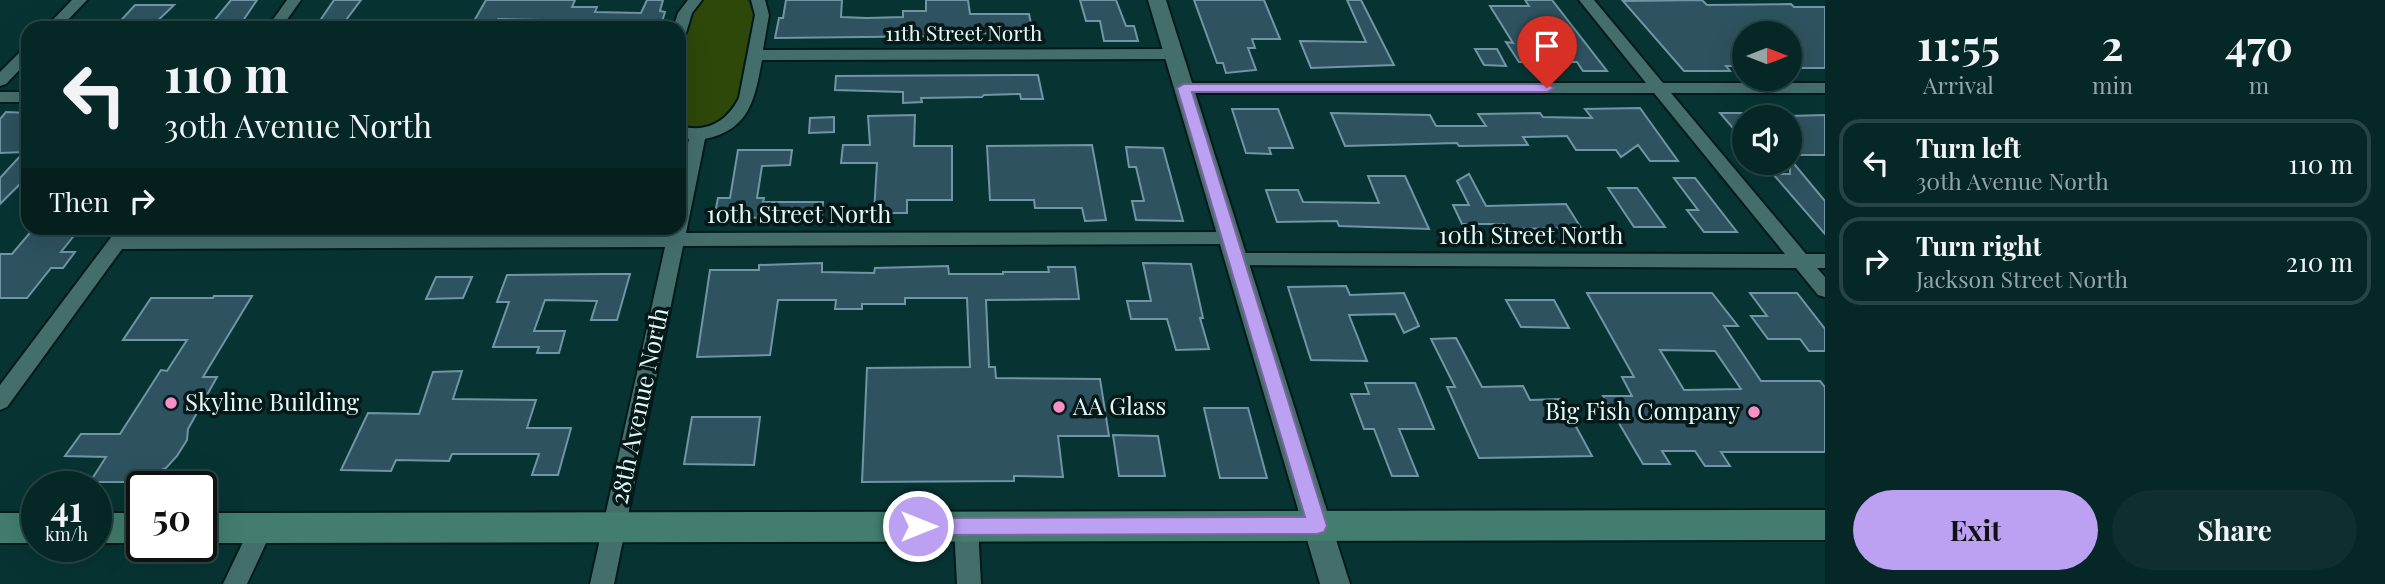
<!DOCTYPE html>
<html lang="en">
<head>
<meta charset="utf-8">
<style>
	body { margin:0; font-family:"Playfair Display",serif; background:#0e2f2e; color:#f1f3f6; height:100vh; display:flex; flex-direction:column; font-size:26px; white-space:nowrap }
	* { box-sizing:border-box; margin:0 }
	p { font-size:23px; color:#97a5a7 }
	.icon { flex:none; width:38px; height:38px; fill:none; stroke:currentColor; stroke-width:2; stroke-linecap:round; stroke-linejoin:round }
	.map { position:relative; flex:1; overflow:hidden }
	.details { display:flex; flex-direction:column; background:#052726; width:560px }
	.details>* { flex:none }
	.guide { position:absolute; left:21px; top:21px; width:665px; height:214px; border-radius:21px; box-shadow:0 7px 28px #0002,0 0 0 2px #264443; background:#052726; color:#f1f3f6; overflow:hidden }
	.needle { width:46px; rotate:90deg }
	.controls { position:absolute; left:1732px; top:21px; display:grid; gap:14px }
	.controls a { display:grid; place-items:center; width:70px; height:70px; border-radius:50%; background:#052726; box-shadow:0 7px 28px #0002,0 0 0 2px #264443; font-size:35px }
	.speed { position:absolute; left:21px; top:471px; display:flex; gap:14px; font-size:35px; font-weight:700; text-align:center }
	.speed>* { display:grid; place-content:center; width:91px; height:91px; border-radius:50%; background:#052726; box-shadow:0 7px 28px #0002,0 0 0 2px #264443; line-height:1 }
	.speed small { font-size:18px; font-weight:400 }
	.speed .limit { border:4px solid #111; border-radius:10px; background:#fff; color:#111 }
	.pin { position:absolute; display:grid; place-items:center; width:60px; height:60px; color:#fff; margin:-72px -30px; border-radius:50% 50% 50% 0; rotate:-45deg; box-shadow:0 0 7px #0007 }
	.pin .icon { rotate:45deg }
	.me { position:absolute; width:77px; margin:-38px; rotate:90deg; stroke-linejoin:round; filter:drop-shadow(0 0 5px #0008) }
	.turn { display:flex; align-items:center; gap:24px; height:147px; padding:0 28px; font-size:32px }
	.turn .icon { width:91px; height:91px; stroke-width:2.5 }
	.turn b { display:block; font-size:49px; line-height:60px }
	.then { display:flex; align-items:center; height:66px; padding:0 28px; background:#0003; gap:14px; font-size:26px }
	.eta { display:flex; justify-content:space-evenly; align-items:center; height:119px; text-align:center }
	.eta b { font-size:42px; font-weight:700; line-height:49px }
	.primary-button { display:flex; gap:14px; margin-top:auto; padding:14px 28px }
	.primary-button a { flex:1; height:80px; border-radius:42px; background:#bca0f2; color:#111; font-size:28px; font-weight:700; line-height:80px; text-align:center }
	.primary-button a+a { background:#0e2f2e; color:#f1f3f6 }
	ul { padding:0; list-style:none }
	li { display:flex; align-items:center; gap:21px; height:88px; margin:0 14px 10px; padding:0 14px; border:4px solid #264443; border-radius:21px }
	li div { flex:1 }
	li b { display:block; font-size:26px }
	li em { font-style:normal }
	main { display:flex; flex:1; min-height:0 }
	.map>svg:first-child { display:block }
</style>
</head>
<body>
<main>
<div class="map">
<svg width="1825" height="584" viewBox="0 0 1825 584">
	<rect width="100%" height="100%" fill="#073433"/>
	<path fill="#2d4809" d="M704 0H747L752 7 753 16 739 100C728 120 701 140 679 122 679 86 676 27 704 0Z"/>
	<path fill="#2e525f" stroke="#7095a4" stroke-width="2" fill-rule="evenodd" d="M231 0H257L238 28H208Z
		M334 0H361L340 28H315Z
		M486 0H575L572 7H597L595 12 641 13 647 0H663L660 11 665 12 660 28H537L541 20 498 19 493 28H470Z
		M786 0H842L841 17 867 18 903 17V11H926V0H968L970 14H1029L1033 34 951 33V36L775 38 779 18H783Z
		M1080 0H1116L1126 26H1134L1138 41H1104L1100 21H1086Z
		M1194 0H1264L1280 39H1252L1255 48H1248L1256 70 1226 73 1223 63H1217Z
		M1347 0H1361L1394 65 1311 68 1300 41 1366 42Z
		M1525 0H1552L1607 71H1583L1577 62H1519L1506 42 1513 43 1490 6H1529Z
		M1702 0 1707 5 1791 4 1794 7H1825V68H1790V33H1745V66H1726L1730 71H1684L1623 1Z
		M135 5H174L150 28H114Z
		M1475 49H1497L1506 66 1484 65Z
		M1038 75 1043 99H1021L1020 94 984 95 982 97 921 98 922 102 903 103V92L835 90 836 76Z
		M1640 108 1678 161H1650L1638 145 1621 157 1616 150H1576L1567 136 1523 137 1528 145 1459 146 1457 143 1345 146 1331 113 1430 115 1436 126H1486L1478 114 1540 113 1543 117 1592 118 1585 109Z
		M1232 109H1278L1293 148H1269L1271 154 1246 153Z
		M6 112 28 113V176L0 204V178L24 152 0 153V119Z
		M1720 113H1745V142L1733 128Z
		M915 115 914 146H952V200H907V213H874L877 163H841L843 145H870L868 116Z
		M1825 115V155H1790V116Z
		M834 117V132L809 133 810 118Z
		M1092 145 1106 220 1085 221 1082 208H1035L1034 200H990L987 146Z
		M1126 147 1163 148 1183 221 1136 220 1132 201H1144L1136 167H1129Z
		M738 150H792L790 165 762 166 757 198H764L763 202H823L822 217 714 218 718 198H730Z
		M1790 159 1825 201V234L1773 174H1790Z
		M1469 174 1486 206 1566 204 1581 228 1507 229 1504 224H1462L1453 205H1469L1457 181Z
		M1368 176H1405L1429 229 1339 226 1337 221 1277 222 1266 190H1298L1303 202 1379 203Z
		M1674 178H1695L1737 232H1704L1687 210H1698Z
		M1608 188H1637L1665 227H1634Z
		M34 228H80L61 252H75L63 268H51L27 298H0V254H12Z
		M822 263V272L874 273 875 268 948 266 949 274H1003V272H1049L1048 267H1075L1079 299 986 300 989 367H995L996 378 1100 379 1109 436H1058L1063 477 1014 476V481L862 482 867 368 970 367 967 298H905V304H862V309H835L836 300H778L770 355 697 357 710 270H759V265Z
		M1143 263 1191 264 1203 318H1200L1209 349 1176 350 1167 319H1131L1127 301H1151Z
		M605 274H630L617 320H591L597 301 545 300 534 331H565L559 353H537L539 347H493L509 302H497L507 275Z
		M436 277H472L463 298 426 299Z
		M1346 286 1350 295 1404 293 1419 326 1404 333 1395 314 1349 315 1367 361 1311 360 1288 287Z
		M1587 293H1712L1738 326H1724L1761 381H1820L1825 387V452H1721L1730 466H1705L1695 451H1662L1670 464H1643L1603 396H1632L1622 377H1634ZM1660 350 1715 351 1741 389 1684 390Z
		M1750 293H1797L1825 329V351H1809L1800 339H1768L1751 316H1767Z
		M214 296H252L203 377H217L188 429 187 440 177 456 166 468 133 482H90L106 457 65 456 81 434H120L161 370 167 371 187 340H123L151 298H213Z
		M1506 300H1554L1569 328 1521 327Z
		M1456 338 1482 387 1523 386 1530 400 1561 399 1592 456 1479 458 1447 387H1455L1431 339Z
		M462 371 453 399 536 400 527 428H571L558 475H532L539 454H452L449 461 396 460 391 471 341 470 368 413 419 414 433 372Z
		M1365 383H1415L1434 429H1399L1418 476H1392L1374 429H1364L1351 394H1369Z
		M1204 408H1248L1267 478H1220Z
		M692 417H760L754 465 684 464Z
		M1113 435 1158 436 1165 476H1119Z"/>
	<g fill="none" stroke-linecap="round" stroke-linejoin="round">
		<defs>
			<path id="minor" d="M72 0H87L60 28H45Z
				M287 0H301L281 28H267Z
				M688 0H702L692 13 686 33 679 37V28H673L678 13Z
				M751 0H765L769 15 763 50 1174 49 1182 54 1174 59 762 60C755 98 750 130 705 139L686 233 1230 232 1236 233 1239 238 1236 243 1230 244 683 246 614 584H590L665 247 122 249 7 407 0 410V385L118 228H136L131 235 668 234 670 228H679V183L689 139 679 136V126C706 133 726 123 739 98L755 15Z
				M1579 0H1594L1663 83H1825V93H1671L1806 254H1825V268H1817L1825 277V297L1818 295 1796 268 1229 265 1227 260 1229 255 1236 253 1785 254 1654 93H1184L1176 88 1184 83H1646Z
				M28 47V61L6 84 0 86V72L23 49Z
				M0 92H28V102H0Z
				M966 516 974 519 978 526 981 584H957L954 526 958 519Z
				M261 518 269 521 273 528 247 584H223L253 521Z"/>
			<path id="tertiary" d="M1148 0H1166L1350 584H1320Z"/>
			<path id="secondary" d="M1825 510V540L201 543V513Z
				M0 513H37V543H0Z
				M96 513H142V543H96Z"/>
		</defs>
		<use href="#minor" stroke="#001a1a" stroke-width="4"/>
		<use href="#tertiary" stroke="#001a1a" stroke-width="4"/>
		<use href="#secondary" stroke="#001a1a" stroke-width="4"/>
		<use href="#minor" fill="#446e6c" fill-rule="evenodd"/>
		<use href="#tertiary" fill="#446e6c" fill-rule="evenodd"/>
		<use href="#secondary" fill="#427d6f" fill-rule="evenodd"/>
	</g>
	<path fill="#bca0f2" stroke="#7a689d" stroke-width="2" d="M1184 84H1547L1554 88 1547 92H1192L1327 526 1324 532 1317 534 918 535 911 533 908 526 911 520 918 518 1305 517 1177 88Z"/>
	<g fill="#fa8fc7" stroke="#071818" stroke-width="2.5">
		<circle cx="171" cy="403" r="7"/>
		<circle cx="1059" cy="407" r="7"/>
		<circle cx="1754" cy="412" r="7"/>
	</g>
	<g text-anchor="middle" stroke-width="7" stroke-linejoin="round" paint-order="stroke">
		<g font-size="21" fill="#e4faf9" stroke="#071818">
			<text x="964" y="41">11th Street North</text>
		</g>
		<g font-size="24" fill="#e4faf9" stroke="#071818">
			<text x="799" y="223">10th Street North</text>
			<text x="1531" y="244">10th Street North</text>
			<text transform="translate(640 406) rotate(-78)" y="8">28th Avenue North</text>
		</g>
		<g font-size="24" fill="#e4faf9" stroke="#071818" text-anchor="start">
			<text x="185" y="411">Skyline Building</text>
			<text x="1073" y="415">AA Glass</text>
			<text x="1740" y="420" text-anchor="end">Big Fish Company</text>
		</g>
	</g>
</svg>
<div class="controls">
<a><svg class="needle" viewBox="-14 -14 28 28"><path d="M0-13l5 13h-10z" fill="#e53935"/><path d="M0 13l5-13h-10z" fill="#97a5a7"/></svg></a>
<a><svg class="icon" aria-label="sound" viewBox="0 0 24 24"><path d="M4 9h4l5-4v14l-5-4H4zM17 9q2 3 0 6"/></svg></a>
</div>
<div class="speed"><div>41<small>km/h</small></div><div class="limit">50</div></div>
<div class="pin" style="left:1547px;top:88px;background:#d93025"><svg class="icon" aria-label="arrive" viewBox="0 0 24 24"><path d="M6 21V4h12l-3 4 3 4H6"/></svg></div>
<svg class="me" style="left:918px;top:526px" viewBox="-20 -20 40 40"><circle r="17" fill="#bca0f2" stroke="#fff" stroke-width="3"/><path d="M0-11L8 9 0 5-8 9z" fill="#fff"/></svg>
<div class="guide">
<div class="turn"><svg class="icon" aria-label="left" viewBox="0 0 24 24"><path d="M17 20v-9H6M10 6l-5 5 5 5"/></svg><div><b>110 m</b>30th Avenue North</div></div>
<div class="then">Then<svg class="icon" aria-label="right" viewBox="0 0 24 24"><path d="M7 20v-9h11M14 6l5 5-5 5"/></svg></div>
</div>
</div>
<section class="details">
<div class="eta">
<div><b>11:55</b><p>Arrival</p></div>
<div><b>2</b><p>min</p></div>
<div><b>470</b><p>m</p></div>
</div>
<ul>
<li><svg class="icon" aria-label="left" viewBox="0 0 24 24"><path d="M17 20v-9H6M10 6l-5 5 5 5"/></svg><div><b>Turn left</b><p>30th Avenue North</p></div><em>110 m</em></li>
<li><svg class="icon" aria-label="right" viewBox="0 0 24 24"><path d="M7 20v-9h11M14 6l5 5-5 5"/></svg><div><b>Turn right</b><p>Jackson Street North</p></div><em>210 m</em></li>
</ul>
<div class="primary-button"><a>Exit</a><a>Share</a></div>
</section>
</main>
</body>
</html>
